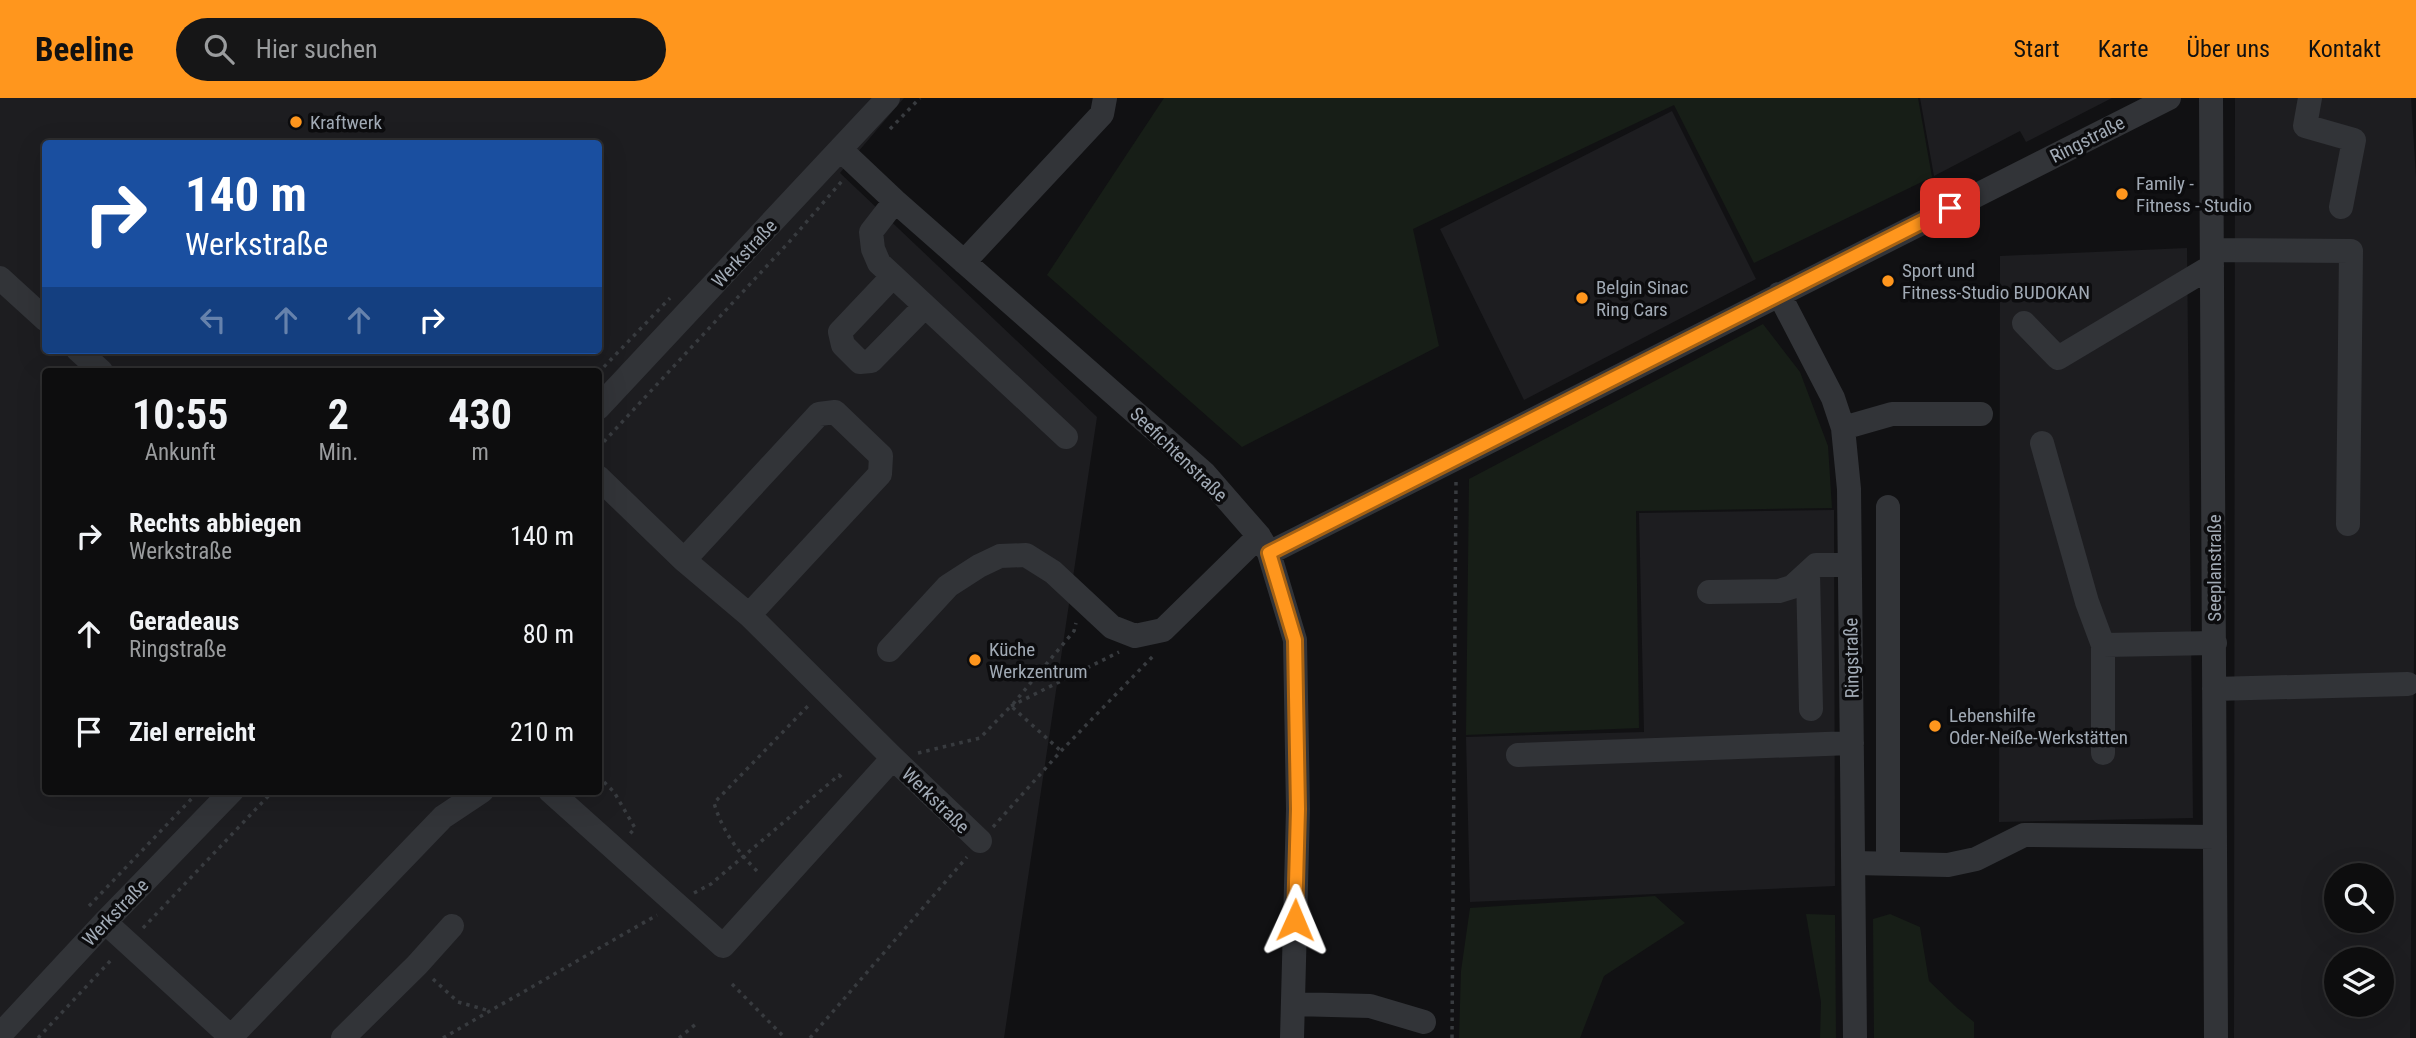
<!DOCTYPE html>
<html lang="de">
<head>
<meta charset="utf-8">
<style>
	body { margin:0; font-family:"Roboto Condensed",sans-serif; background:#161617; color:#f1f3f6; height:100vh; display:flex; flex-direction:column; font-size:26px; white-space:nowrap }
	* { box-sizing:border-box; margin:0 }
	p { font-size:23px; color:#9a9c9e }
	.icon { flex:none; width:38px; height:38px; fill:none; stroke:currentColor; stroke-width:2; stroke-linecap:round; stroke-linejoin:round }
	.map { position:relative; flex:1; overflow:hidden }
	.side { position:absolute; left:42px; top:270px; width:560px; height:427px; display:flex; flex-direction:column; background:#0d0d0e; border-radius:7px; box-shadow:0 7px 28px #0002,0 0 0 2px #2d2d2e }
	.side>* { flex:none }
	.guide { position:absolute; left:42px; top:42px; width:560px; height:214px; border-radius:7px; box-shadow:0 7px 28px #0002,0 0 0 2px #2d2d2e; background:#1a4fa0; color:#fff; overflow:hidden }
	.fabs { position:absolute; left:2324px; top:765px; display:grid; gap:14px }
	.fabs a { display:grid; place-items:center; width:70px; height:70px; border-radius:50%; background:#0d0d0e; box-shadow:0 7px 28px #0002,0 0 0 2px #2d2d2e; font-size:35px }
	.pin { position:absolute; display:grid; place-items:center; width:60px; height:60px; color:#fff; margin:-30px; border-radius:14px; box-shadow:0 4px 10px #0006 }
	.me { position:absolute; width:77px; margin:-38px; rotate:1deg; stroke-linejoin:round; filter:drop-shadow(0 0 5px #0008) }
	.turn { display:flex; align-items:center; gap:24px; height:147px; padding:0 28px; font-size:32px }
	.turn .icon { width:91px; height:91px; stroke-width:2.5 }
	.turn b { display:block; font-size:49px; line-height:60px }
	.lanes { display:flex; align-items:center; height:66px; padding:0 28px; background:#0003; justify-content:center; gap:35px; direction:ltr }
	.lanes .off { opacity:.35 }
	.eta { display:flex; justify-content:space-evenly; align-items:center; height:119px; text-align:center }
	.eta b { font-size:42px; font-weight:700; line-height:49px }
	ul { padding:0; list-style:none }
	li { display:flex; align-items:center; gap:21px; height:98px; padding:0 28px }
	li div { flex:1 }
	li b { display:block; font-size:26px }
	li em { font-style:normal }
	header { display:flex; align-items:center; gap:42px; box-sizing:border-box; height:98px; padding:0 35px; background:#ff961d; color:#111 }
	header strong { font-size:33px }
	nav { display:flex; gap:38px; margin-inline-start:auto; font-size:24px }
	.search { width:490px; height:63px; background:#161617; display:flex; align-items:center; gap:18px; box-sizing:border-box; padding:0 24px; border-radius:38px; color:#9a9c9e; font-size:26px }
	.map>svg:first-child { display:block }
</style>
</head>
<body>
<header>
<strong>Beeline</strong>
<div class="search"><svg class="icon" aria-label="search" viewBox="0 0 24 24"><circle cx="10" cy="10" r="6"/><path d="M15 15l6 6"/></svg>Hier suchen</div>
<nav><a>Start</a><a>Karte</a><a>Über uns</a><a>Kontakt</a></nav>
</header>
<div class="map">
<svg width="2416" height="940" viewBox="0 0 2416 940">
	<rect width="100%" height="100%" fill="#111113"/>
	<path fill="#1d1d20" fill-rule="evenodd" d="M0 0H904L840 75 1097 319 1004 940H0ZM46 46H598V252H46ZM46 273H598V693H46Z
		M1920 0H2112L2026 44 2020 33 1934 78Z
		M2235 0H2411L2416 79V366L2410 940H2234ZM2336 777H2382V822H2336ZM2336 861H2382V906H2336Z
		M1672 13 1756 181 1524 302 1440 131Z
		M2187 150 2193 720 1999 724 2000 158Z
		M1834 412 1835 788 1470 804 1466 639 1644 634 1639 415Z"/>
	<path fill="#171e17" d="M1164 0H1918L1932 79 1754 165 1674 7 1413 131 1439 248 1242 349 1047 177Z
		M1763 226 1800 274 1828 348 1832 410 1636 413 1639 630 1466 637 1469 381Z
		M1655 798 1685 825 1604 878 1580 940H1459L1461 873 1470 810Z
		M1806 816 1835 817 1836 940H1820L1821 904Z
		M1890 816 1920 829 1929 883 1957 910 1974 924V940H1874L1873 821Z"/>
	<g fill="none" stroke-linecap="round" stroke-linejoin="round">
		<path stroke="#383b3f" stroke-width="3.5" stroke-dasharray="3.5 5" stroke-linecap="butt" d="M890 31 920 0
			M598 275 670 200
			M598 350 790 143 842 83
			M1013 606 1074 533 1076 525
			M1011 608 1119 554
			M918 655 980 640 1011 608 1061 653
			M598 678 614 694 635 730 628 738
			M993 729 1061 653 1155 556
			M757 773C737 753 722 732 714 705L809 607
			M694 795 711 786 839 677 844 682
			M89 808 199 693
			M143 830 273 693
			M433 881 458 904 490 913
			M732 886 785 940
			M38 940 113 860
			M443 940 657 817
			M679 940 696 926
			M810 940 967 759
			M1452 940 1456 384"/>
		<path stroke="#323438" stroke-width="24" d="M2211 0 2216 940
			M2310 0 2305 28 2354 42 2341 109
			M841 52 895 103 1204 375 1259 438 1269 455 1295 542 1298 711 1292 940
			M895 103 871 134 873 151 879 165 1066 339
			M2212 152 2351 153 2348 426
			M964 164 1102 16 1105 0
			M893 178 840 234 843 247 860 264 871 263 925 208
			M0 180 46 222
			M1779 196 1833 300 1843 330 1849 391 1855 940
			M2024 225 2058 260 2212 168
			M78 252 101 273
			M598 310 888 0
			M1843 330 1892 316H1981
			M2042 345 2087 504 2103 547
			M1888 409V765
			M1269 455 2169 0
			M684 462 819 316 835 314 881 358 880 376 749 517
			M1808 475 1811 611
			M1709 494 1779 493 1792 489 1816 467H1849
			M889 552 948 488 979 468 1000 458 1026 457 1053 474 1112 529 1135 538 1163 532 1259 438
			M2214 591 2408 586
			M2103 655V547L2215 545
			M1518 657 1852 645
			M893 660 980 743
			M550 693 723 848 893 660 749 517 684 462 598 379
			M1854 765 1948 767 1976 761 2024 737 2215 739
			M105 824 232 940
			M1293 906 1370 908 1424 924
			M0 937 105 824 232 693
			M231 939 443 719 482 693
			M343 940 417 867 452 828"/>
	</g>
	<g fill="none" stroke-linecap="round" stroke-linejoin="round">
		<defs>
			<path id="route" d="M1295 822 1298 711 1295 542 1269 455 1950 110"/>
		</defs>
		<use href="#route" stroke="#a66213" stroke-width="18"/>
		<use href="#route" stroke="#ff961d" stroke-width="12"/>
	</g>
	<g fill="#ff961d" stroke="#0c0c0e" stroke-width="2.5">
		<circle cx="296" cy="24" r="7"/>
		<circle cx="2122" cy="96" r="7"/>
		<circle cx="1888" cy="183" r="7"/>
		<circle cx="1582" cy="200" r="7"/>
		<circle cx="975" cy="562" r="7"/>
		<circle cx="1935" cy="628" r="7"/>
	</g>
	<g text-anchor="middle" stroke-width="7" stroke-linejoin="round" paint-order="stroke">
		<g font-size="19" fill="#a1aab5" stroke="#0c0c0e" text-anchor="start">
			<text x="310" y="31">Kraftwerk</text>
			<text x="2136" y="92">Family -<tspan x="2136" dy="22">Fitness - Studio</tspan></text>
			<text x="1902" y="179">Sport und<tspan x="1902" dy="22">Fitness-Studio BUDOKAN</tspan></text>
			<text x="1596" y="196">Belgin Sinac<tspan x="1596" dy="22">Ring Cars</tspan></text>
			<text x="989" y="558">Küche<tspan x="989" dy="22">Werkzentrum</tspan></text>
			<text x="1949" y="624">Lebenshilfe<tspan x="1949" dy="22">Oder-Neiße-Werkstätten</tspan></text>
		</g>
		<g font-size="19" fill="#a1aab5" stroke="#0c0c0e">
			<text transform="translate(2087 41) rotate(-27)" y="7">Ringstraße</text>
			<text transform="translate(744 155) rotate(-47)" y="7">Werkstraße</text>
			<text transform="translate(1179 356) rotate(44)" y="7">Seefichtenstraße</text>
			<text transform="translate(2214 470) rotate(-90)" y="7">Seeplanstraße</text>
			<text transform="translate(1851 560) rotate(-91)" y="7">Ringstraße</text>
			<text transform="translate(936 702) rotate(44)" y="7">Werkstraße</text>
			<text transform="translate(115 814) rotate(-46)" y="7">Werkstraße</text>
		</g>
	</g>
</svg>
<div class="fabs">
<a><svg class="icon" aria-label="search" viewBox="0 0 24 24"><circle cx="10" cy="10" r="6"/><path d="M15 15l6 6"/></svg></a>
<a><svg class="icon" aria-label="layers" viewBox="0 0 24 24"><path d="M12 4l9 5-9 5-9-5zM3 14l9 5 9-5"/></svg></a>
</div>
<div class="pin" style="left:1950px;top:110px;background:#d93025"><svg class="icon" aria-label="arrive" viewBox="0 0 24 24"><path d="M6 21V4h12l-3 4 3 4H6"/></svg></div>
<svg class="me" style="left:1295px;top:822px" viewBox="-20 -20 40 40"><path d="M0-17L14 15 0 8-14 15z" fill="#ff961d" stroke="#fff" stroke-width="4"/></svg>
<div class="guide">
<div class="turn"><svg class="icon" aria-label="right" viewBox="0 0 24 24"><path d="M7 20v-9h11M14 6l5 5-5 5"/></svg><div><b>140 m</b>Werkstraße</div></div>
<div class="lanes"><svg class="icon off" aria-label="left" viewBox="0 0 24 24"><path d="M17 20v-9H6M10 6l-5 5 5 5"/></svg><svg class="icon off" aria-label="ahead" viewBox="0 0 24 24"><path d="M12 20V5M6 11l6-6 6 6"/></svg><svg class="icon off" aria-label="ahead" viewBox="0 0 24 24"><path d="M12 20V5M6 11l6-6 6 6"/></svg><svg class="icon" aria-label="right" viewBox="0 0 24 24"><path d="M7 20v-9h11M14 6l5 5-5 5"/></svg></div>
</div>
<section class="side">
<div class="eta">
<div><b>10:55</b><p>Ankunft</p></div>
<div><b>2</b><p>Min.</p></div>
<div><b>430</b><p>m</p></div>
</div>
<ul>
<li><svg class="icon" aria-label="right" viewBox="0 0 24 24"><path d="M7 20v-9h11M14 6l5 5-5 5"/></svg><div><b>Rechts abbiegen</b><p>Werkstraße</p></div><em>140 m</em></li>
<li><svg class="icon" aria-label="ahead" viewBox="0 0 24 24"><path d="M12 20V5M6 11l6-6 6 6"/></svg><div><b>Geradeaus</b><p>Ringstraße</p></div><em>80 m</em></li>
<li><svg class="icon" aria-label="arrive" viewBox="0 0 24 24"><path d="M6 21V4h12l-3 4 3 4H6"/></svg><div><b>Ziel erreicht</b></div><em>210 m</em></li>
</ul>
</section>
</div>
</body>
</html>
